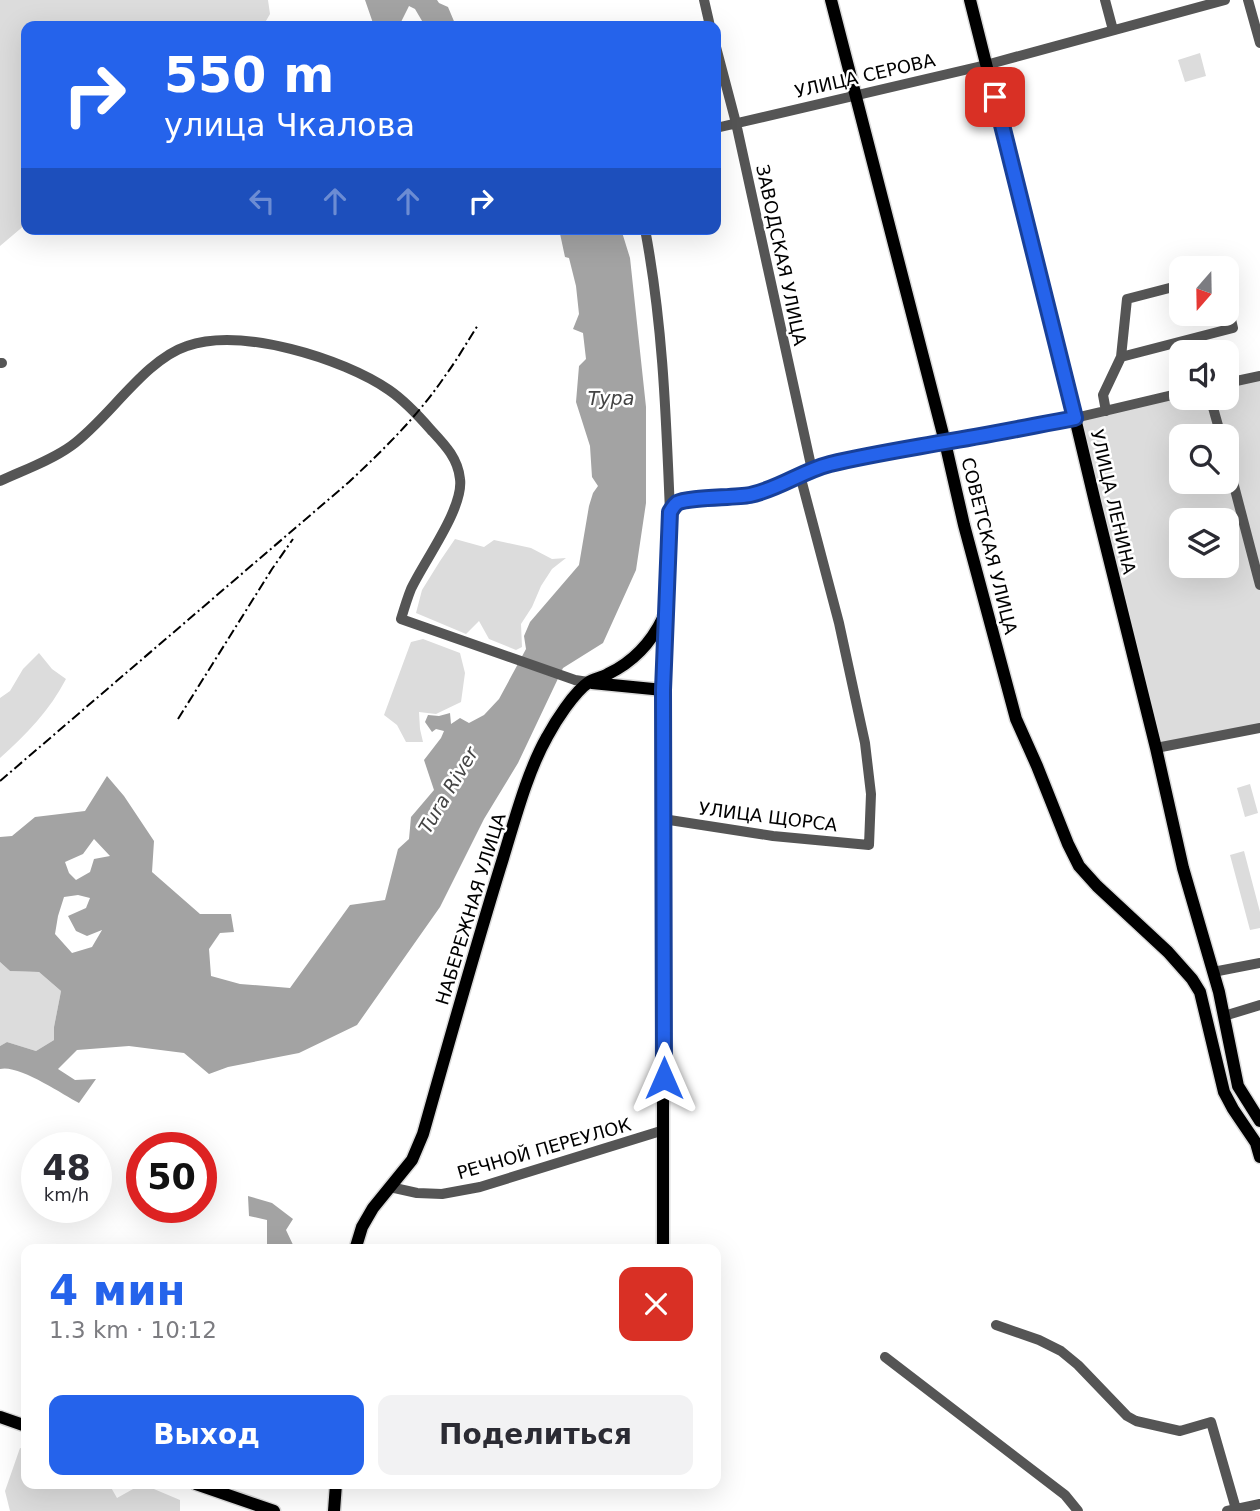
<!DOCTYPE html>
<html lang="ru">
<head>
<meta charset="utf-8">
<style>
	body { margin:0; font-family:"DejaVu Sans",sans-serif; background:#f2f2f3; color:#2b2b33; height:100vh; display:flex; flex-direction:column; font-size:26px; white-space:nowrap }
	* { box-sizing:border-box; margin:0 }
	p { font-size:23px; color:#7c7c81 }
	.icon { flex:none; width:38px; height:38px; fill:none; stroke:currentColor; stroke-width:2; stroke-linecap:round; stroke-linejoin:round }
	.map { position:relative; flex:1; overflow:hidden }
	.side { position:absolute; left:21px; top:1244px; width:700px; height:245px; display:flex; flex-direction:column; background:#fff; border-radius:14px; box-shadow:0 7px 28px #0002 }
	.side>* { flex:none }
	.hud { position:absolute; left:21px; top:21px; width:700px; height:214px; border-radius:14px; box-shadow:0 7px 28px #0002; background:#2563eb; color:#fff; overflow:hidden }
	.needle { width:46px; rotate:200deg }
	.buttons { position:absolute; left:1169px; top:256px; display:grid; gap:14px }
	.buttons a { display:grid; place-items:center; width:70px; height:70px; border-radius:14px; background:#fff; box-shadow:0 7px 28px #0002; font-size:35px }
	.speed { position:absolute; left:21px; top:1132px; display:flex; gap:14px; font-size:35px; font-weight:700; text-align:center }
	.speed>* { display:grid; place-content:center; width:91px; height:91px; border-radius:50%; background:#fff; box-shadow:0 7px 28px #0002; line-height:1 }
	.speed small { font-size:18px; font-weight:400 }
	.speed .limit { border:10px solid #d22; background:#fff; color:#111 }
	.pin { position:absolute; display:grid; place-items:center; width:60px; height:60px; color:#fff; margin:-30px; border-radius:14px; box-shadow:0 4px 10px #0006 }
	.me { position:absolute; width:77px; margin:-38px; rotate:0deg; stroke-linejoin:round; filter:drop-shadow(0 0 5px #0008) }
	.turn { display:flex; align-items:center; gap:24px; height:147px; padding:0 28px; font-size:32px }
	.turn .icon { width:91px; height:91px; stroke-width:2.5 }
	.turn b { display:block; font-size:49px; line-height:60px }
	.lanes { display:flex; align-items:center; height:66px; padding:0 28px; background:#0003; justify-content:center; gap:35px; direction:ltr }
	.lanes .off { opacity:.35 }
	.round { display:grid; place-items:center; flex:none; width:74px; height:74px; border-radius:14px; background:#f2f2f3 }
	.headline { display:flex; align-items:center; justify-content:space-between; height:119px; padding:0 28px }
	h1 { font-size:42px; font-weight:700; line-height:52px; color:#2563eb }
	.action { display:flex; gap:14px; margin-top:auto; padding:14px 28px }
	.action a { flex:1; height:80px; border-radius:14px; background:#2563eb; color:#fff; font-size:28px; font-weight:700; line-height:80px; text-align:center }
	.action a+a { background:#f2f2f3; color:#2b2b33 }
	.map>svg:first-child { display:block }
</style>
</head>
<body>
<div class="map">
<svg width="1260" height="1511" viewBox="0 0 1260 1511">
	<rect width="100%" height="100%" fill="#fff"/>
	<path fill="#dcdcdc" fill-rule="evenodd" d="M0 0H268L270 14 263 26H26V224L0 246Z
		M1200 53 1206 76 1185 82 1178 60Z
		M1260 376V728L1156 748 1075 418 1181 397H1227V383ZM1181 436H1227V481H1181ZM1181 520H1227V565H1181Z
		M455 539 484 547 494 540 531 548 552 559 566 558 552 569 541 586 532 607 521 624 522 647 516 650 489 639 479 621 466 634 416 613 422 590 440 561Z
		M423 639 460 653 465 673 461 702 436 714 419 712 420 729 423 742H406L397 725 384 715 411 642Z
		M39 653 52 669 66 679C50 710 26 735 0 758V698L10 691 23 669Z
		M1250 784 1258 813 1245 817 1237 788Z
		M1244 851 1260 912V928L1250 930 1230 855Z
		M0 962 10 971 39 972 61 991 54 1027V1040L36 1051 7 1042 0 1046Z
		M20 1448 26 1450V1484H109L117 1498 142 1484 180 1500V1511H10L5 1491Z"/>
	<path fill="#a3a3a3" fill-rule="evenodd" d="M365 0H437L439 3 448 7 456 26H425L415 9 409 6 399 26H374Z
		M559 229H621L630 258 646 407V503L636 570 603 643 563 668 518 763 484 819 440 907 357 1025 299 1053 228 1067 209 1074 184 1053 129 1046 77 1050 58 1069 75 1080 96 1079 79 1103C62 1094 18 1064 0 1069V1046L7 1042 36 1051 54 1040V1027L61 991 39 972 10 971 0 962V837L12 836 35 817 85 811 107 776 124 796 154 841 152 872 200 914H231L234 932 220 933 209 949 211 976 240 984 290 988 350 905 385 900 398 849 409 839 411 817 434 790 424 760 441 738 444 731 436 729 432 732 425 722 428 715 439 716 450 713 451 724 460 718 469 723 484 715 499 699 526 649 524 636 530 622 579 565 589 506 593 493 598 486 592 477 590 446 576 402 579 366 586 359 583 333 573 329 579 314 576 286 569 258 565 257ZM94 839 110 856 94 859 90 872 76 880 69 873 65 862 83 854ZM78 895 90 898 86 908 68 916 76 931 87 936 102 930 92 947 72 953 55 934 58 916 64 897Z
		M248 1196 272 1203 293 1219 286 1230 295 1249H263L267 1247V1220L249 1216Z"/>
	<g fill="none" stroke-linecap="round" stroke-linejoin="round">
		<defs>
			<path id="major" d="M831 0 945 442 964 525 1016 719 1037 766 1068 844 1079 866 1097 886 1168 952 1192 979 1200 992 1224 1092 1233 1109 1256 1143 1260 1157
				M970 0 1075 418 1096 506 1156 748 1183 868 1219 992 1238 1086 1260 1121
				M592 683 663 690
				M355 1250 362 1227 373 1208 412 1160 423 1134C448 1045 473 956 500 868 513 827 526 774 547 737 555 722 574 692 589 682 594 678 602 678 608 674 633 662 651 643 663 618
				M663 1250V690L670 512C673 508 673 506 677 504 687 497 734 498 750 495 779 489 802 471 830 464 868 455 906 449 945 442 988 435 1032 426 1075 418
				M0 1417 26 1426
				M196 1484 274 1511
				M334 1511 336 1484"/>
		</defs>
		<use href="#major" stroke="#dbdbdb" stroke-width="15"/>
		<path stroke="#555" stroke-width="10" d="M704 0 710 26
			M1105 0 1113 30
			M1248 0 1260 43
			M716 47 736 123 812 470
			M716 128 986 65 1225 0
			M645 229C663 324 666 416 670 512
			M1121 357 1233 328 1227 302
			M0 363H2
			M1227 383 1260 376
			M1210 397 1221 436
			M1106 411 1103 395 1121 357 1127 299 1181 285
			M1075 418 1181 393
			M1227 459 1260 585
			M0 481C24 470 50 461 71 446 108 420 144 360 187 346 241 327 342 358 389 390 405 401 418 415 431 430 444 444 458 458 460 479 464 508 424 561 411 589 407 599 404 609 401 619L575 680 588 682
			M1156 748 1260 728
			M663 819 773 836 869 845 871 794 865 743 839 623 800 475
			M1213 972 1260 963
			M1224 1016 1260 1005
			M390 1187 417 1193 442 1194 480 1187 664 1130
			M996 1325 1039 1340 1061 1351 1078 1365 1127 1416 1136 1421 1180 1431 1211 1422 1236 1509
			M885 1357 1065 1495 1078 1511
			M1227 1511 1260 1504"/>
		<use href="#major" stroke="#000" stroke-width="12"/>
		<path stroke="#000" stroke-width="2" stroke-dasharray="10 3.5 2 3.5" stroke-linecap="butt" d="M178 719 272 569 293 539
			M0 781 349 482C384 449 418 416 445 376 457 360 467 342 478 325"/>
	</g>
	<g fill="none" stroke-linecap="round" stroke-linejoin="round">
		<defs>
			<path id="route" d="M664 1078 663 690 670 512C673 508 673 506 677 503 687 497 734 498 750 495 779 489 802 471 830 464 868 455 906 449 945 442 988 435 1032 426 1075 418L995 97"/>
		</defs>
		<use href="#route" stroke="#184099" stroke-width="18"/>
		<use href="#route" stroke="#2563eb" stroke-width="12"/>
	</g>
	<g text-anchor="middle" stroke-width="5" stroke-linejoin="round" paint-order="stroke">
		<g font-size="18" fill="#000" stroke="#fff">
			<text transform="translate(865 76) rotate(-13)" y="6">УЛИЦА СЕРОВА</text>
			<text transform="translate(781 255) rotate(78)" y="6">ЗАВОДСКАЯ УЛИЦА</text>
			<text transform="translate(1113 502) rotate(77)" y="6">УЛИЦА ЛЕНИНА</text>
			<text transform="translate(989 546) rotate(76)" y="6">СОВЕТСКАЯ УЛИЦА</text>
			<text transform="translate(768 817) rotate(7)" y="6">УЛИЦА ЩОРСА</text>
			<text transform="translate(471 909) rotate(-73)" y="6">НАБЕРЕЖНАЯ УЛИЦА</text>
			<text transform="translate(544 1149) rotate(-16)" y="6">РЕЧНОЙ ПЕРЕУЛОК</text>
		</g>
		<g font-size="19" font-style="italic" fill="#444" stroke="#fff">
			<text x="611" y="405">Тура</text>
			<text transform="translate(448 790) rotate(-59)" y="7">Tura River</text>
		</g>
	</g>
</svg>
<div class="buttons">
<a><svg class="needle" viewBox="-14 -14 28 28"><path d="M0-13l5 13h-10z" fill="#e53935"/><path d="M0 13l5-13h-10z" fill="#7c7c81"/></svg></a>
<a><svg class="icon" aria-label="sound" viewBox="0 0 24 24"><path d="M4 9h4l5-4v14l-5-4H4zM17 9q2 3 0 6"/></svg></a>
<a><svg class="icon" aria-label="search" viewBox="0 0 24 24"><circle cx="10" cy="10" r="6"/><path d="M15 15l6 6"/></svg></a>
<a><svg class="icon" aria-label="layers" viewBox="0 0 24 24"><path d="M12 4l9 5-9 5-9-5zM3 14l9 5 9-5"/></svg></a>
</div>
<div class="speed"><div>48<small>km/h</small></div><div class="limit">50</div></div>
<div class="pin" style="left:995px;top:97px;background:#d93025"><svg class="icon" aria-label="arrive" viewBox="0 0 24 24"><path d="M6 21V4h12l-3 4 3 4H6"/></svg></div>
<svg class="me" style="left:664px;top:1078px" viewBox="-20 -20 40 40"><path d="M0-17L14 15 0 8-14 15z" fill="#2563eb" stroke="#fff" stroke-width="4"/></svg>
<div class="hud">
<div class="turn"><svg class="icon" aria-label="right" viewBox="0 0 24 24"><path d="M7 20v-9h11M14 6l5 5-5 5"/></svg><div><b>550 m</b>улица Чкалова</div></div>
<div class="lanes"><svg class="icon off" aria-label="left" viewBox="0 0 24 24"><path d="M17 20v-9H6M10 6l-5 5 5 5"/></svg><svg class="icon off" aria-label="ahead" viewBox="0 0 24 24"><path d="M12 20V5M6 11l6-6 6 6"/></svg><svg class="icon off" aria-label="ahead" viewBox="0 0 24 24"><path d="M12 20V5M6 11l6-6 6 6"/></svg><svg class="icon" aria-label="right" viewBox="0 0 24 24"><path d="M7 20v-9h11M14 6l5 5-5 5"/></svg></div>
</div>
<section class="side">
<div class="headline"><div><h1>4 мин</h1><p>1.3 km · 10:12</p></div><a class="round" style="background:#d93025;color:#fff"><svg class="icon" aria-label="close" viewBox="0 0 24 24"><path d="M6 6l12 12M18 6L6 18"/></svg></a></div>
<div class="action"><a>Выход</a><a>Поделиться</a></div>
</section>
</div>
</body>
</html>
